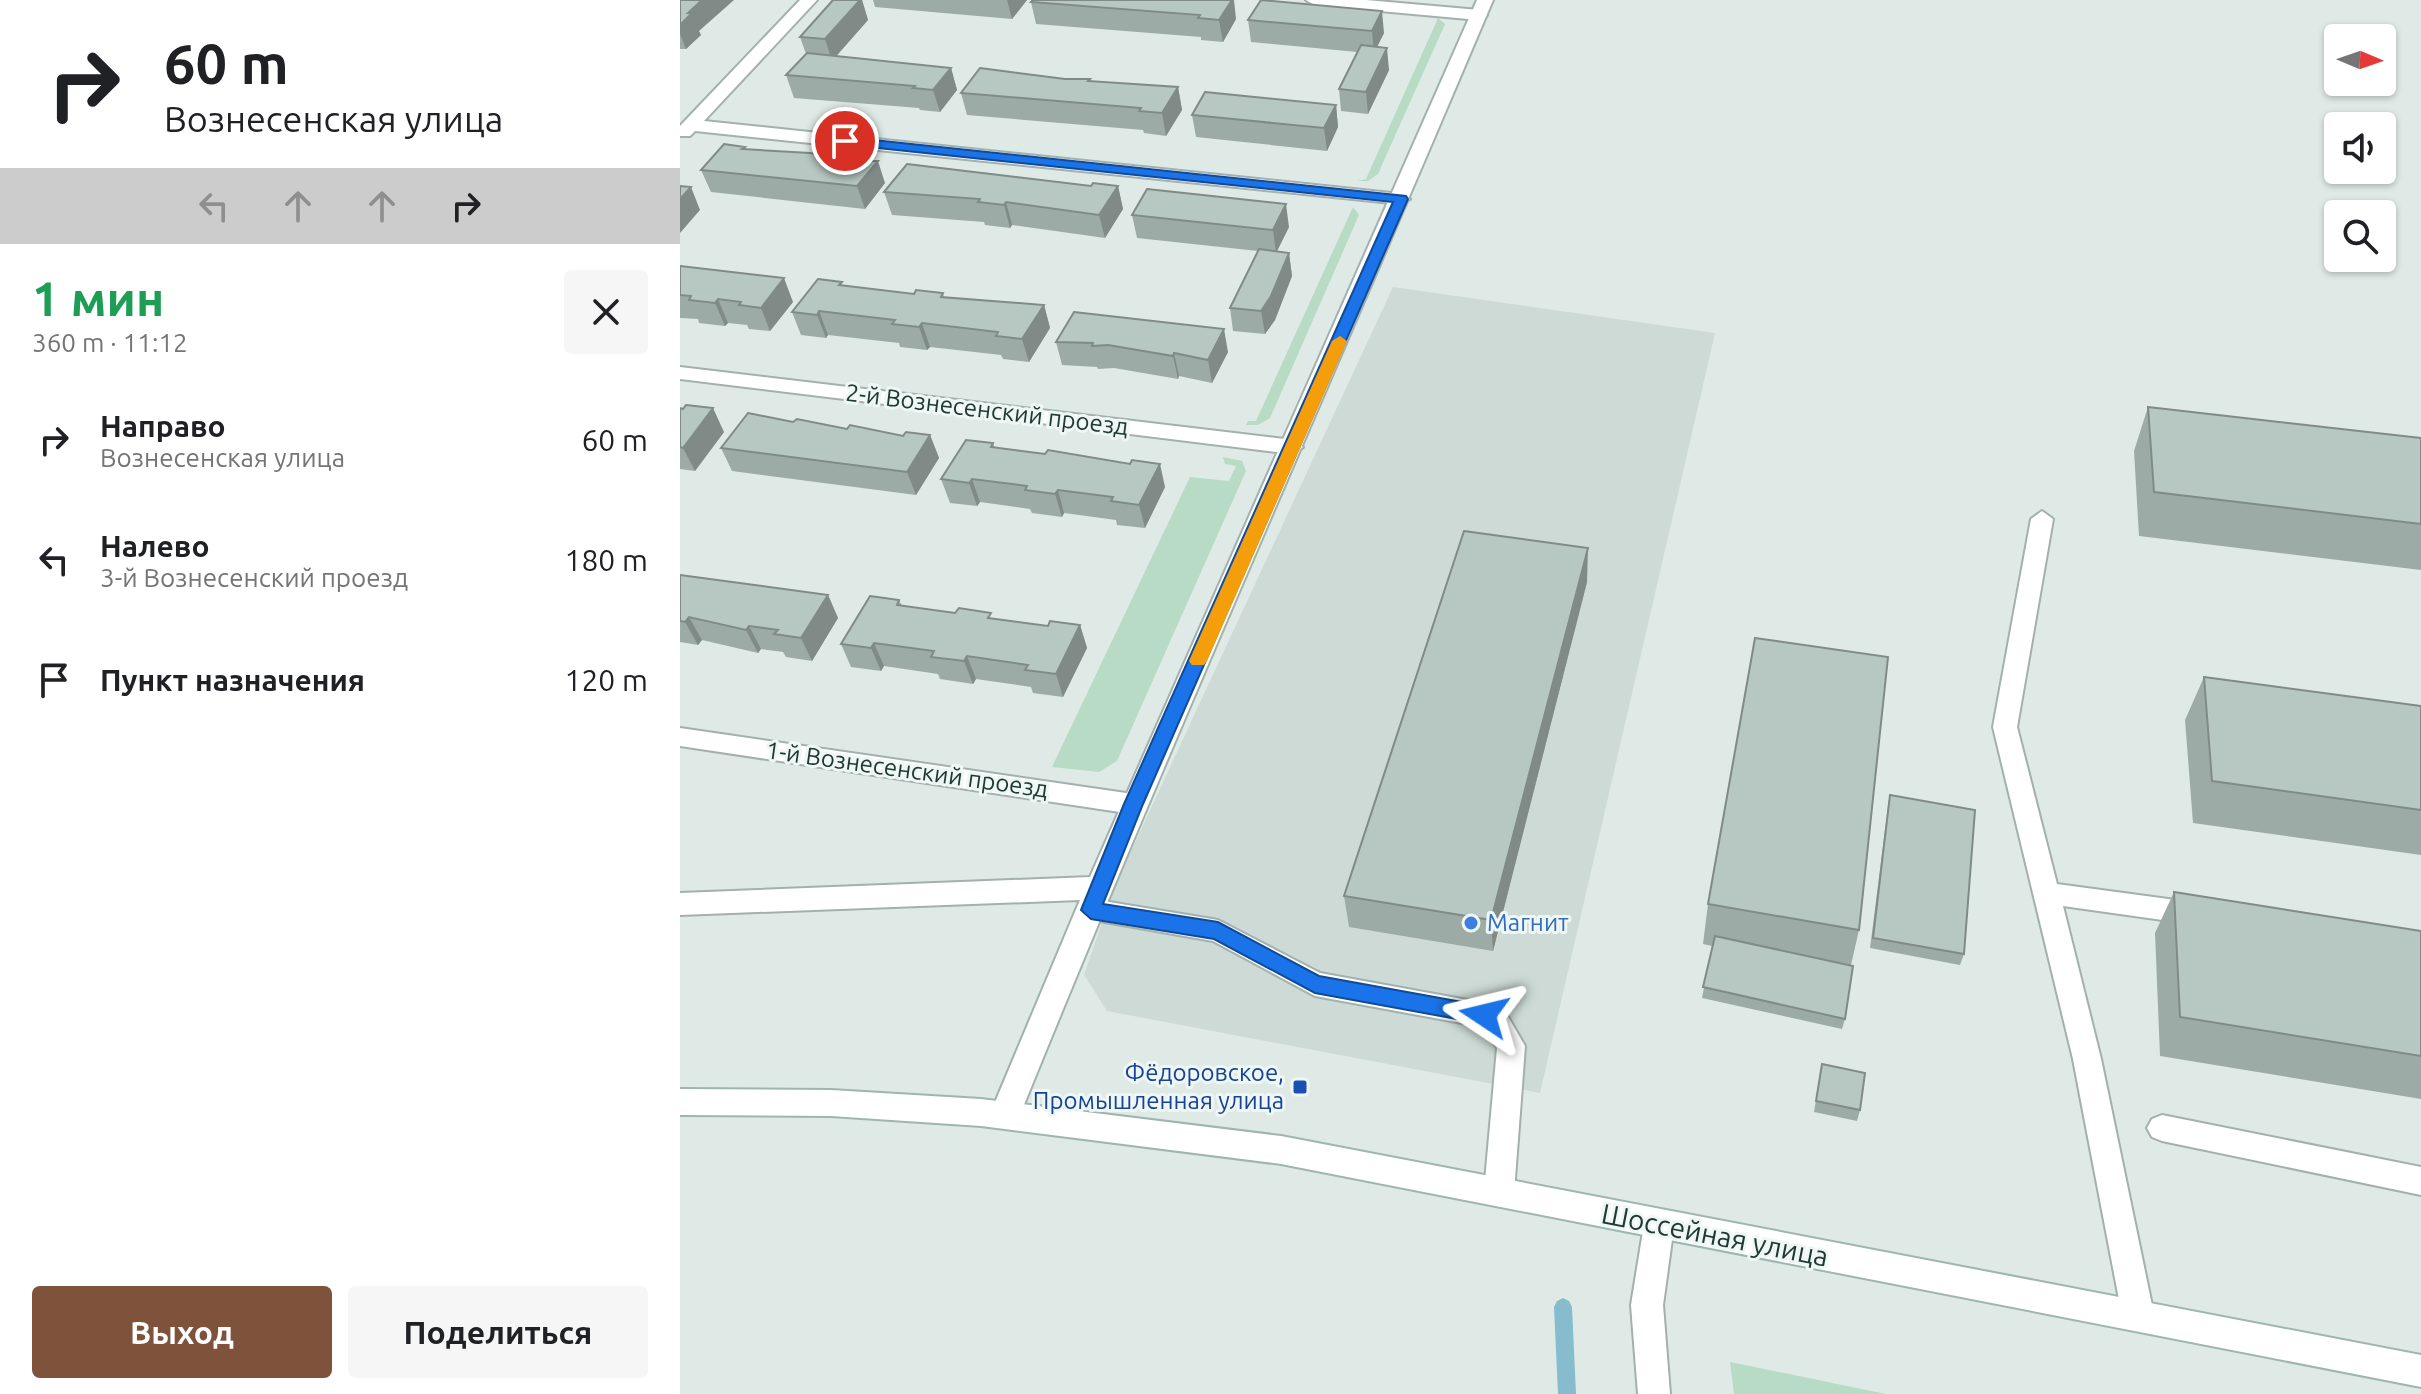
<!DOCTYPE html>
<html lang="ru">
<head>
<meta charset="utf-8">
<style>
	body { margin:0; font-family:Ubuntu,sans-serif; background:#f6f6f6; color:#202124; height:100vh; display:flex; flex-direction:column; font-size:30px; white-space:nowrap }
	* { box-sizing:border-box; margin:0 }
	p { font-size:26px; color:#757577 }
	.icon { flex:none; width:44px; height:44px; fill:none; stroke:currentColor; stroke-width:2; stroke-linecap:round; stroke-linejoin:round }
	.map { position:relative; flex:1; overflow:hidden }
	.side { display:flex; flex-direction:column; background:#fff; width:680px }
	.side>* { flex:none }
	.top-card { background:#fff; color:#202124; overflow:hidden }
	.needle { width:52px; rotate:92deg }
	.tools { position:absolute; left:1644px; top:24px; display:grid; gap:16px }
	.tools a { display:grid; place-items:center; width:72px; height:72px; border-radius:8px; background:#fff; box-shadow:0 2px 6px #0004; font-size:40px }
	.pin { position:absolute; display:grid; place-items:center; width:68px; height:68px; color:#fff; margin:-34px; border:4px solid #fff; border-radius:50%; box-shadow:0 2px 8px #0007 }
	.me { position:absolute; width:88px; margin:-44px; rotate:280deg; stroke-linejoin:round; filter:drop-shadow(0 0 6px #0008) }
	.turn { display:flex; align-items:center; gap:28px; height:168px; padding:0 32px; font-size:36px }
	.turn .icon { width:104px; height:104px; stroke-width:2.5 }
	.turn b { display:block; font-size:56px; line-height:68px }
	.lanes { display:flex; align-items:center; height:76px; padding:0 32px; background:#0003; justify-content:center; gap:40px; direction:ltr }
	.lanes .off { opacity:.35 }
	.round { display:grid; place-items:center; flex:none; width:84px; height:84px; border-radius:8px; background:#f6f6f6 }
	.summary { display:flex; align-items:center; justify-content:space-between; height:136px; padding:0 32px }
	h1 { font-size:48px; font-weight:600; line-height:60px; color:#1e9e55 }
	.action { display:flex; gap:16px; margin-top:auto; padding:16px 32px }
	.action a { flex:1; height:92px; border-radius:8px; background:#7e523b; color:#fff; font-size:32px; font-weight:600; line-height:92px; text-align:center }
	.action a+a { background:#f6f6f6; color:#202124 }
	ul { padding:0; list-style:none }
	li { display:flex; align-items:center; gap:24px; height:120px; padding:0 32px }
	li div { flex:1 }
	li b { display:block; font-size:30px }
	li em { font-style:normal }
	main { display:flex; flex:1; min-height:0 }
	.map>svg:first-child { display:block }
</style>
</head>
<body>
<main>
<section class="side">
<div class="top-card">
<div class="turn"><svg class="icon" aria-label="right" viewBox="0 0 24 24"><path d="M7 20v-9h11M14 6l5 5-5 5"/></svg><div><b>60 m</b>Вознесенская улица</div></div>
<div class="lanes"><svg class="icon off" aria-label="left" viewBox="0 0 24 24"><path d="M17 20v-9H6M10 6l-5 5 5 5"/></svg><svg class="icon off" aria-label="ahead" viewBox="0 0 24 24"><path d="M12 20V5M6 11l6-6 6 6"/></svg><svg class="icon off" aria-label="ahead" viewBox="0 0 24 24"><path d="M12 20V5M6 11l6-6 6 6"/></svg><svg class="icon" aria-label="right" viewBox="0 0 24 24"><path d="M7 20v-9h11M14 6l5 5-5 5"/></svg></div>
</div>
<div class="summary"><div><h1>1 мин</h1><p>360 m · 11:12</p></div><a class="round"><svg class="icon" aria-label="close" viewBox="0 0 24 24"><path d="M6 6l12 12M18 6L6 18"/></svg></a></div>
<ul>
<li><svg class="icon" aria-label="right" viewBox="0 0 24 24"><path d="M7 20v-9h11M14 6l5 5-5 5"/></svg><div><b>Направо</b><p>Вознесенская улица</p></div><em>60 m</em></li>
<li><svg class="icon" aria-label="left" viewBox="0 0 24 24"><path d="M17 20v-9H6M10 6l-5 5 5 5"/></svg><div><b>Налево</b><p>3-й Вознесенский проезд</p></div><em>180 m</em></li>
<li><svg class="icon" aria-label="arrive" viewBox="0 0 24 24"><path d="M6 21V4h12l-3 4 3 4H6"/></svg><div><b>Пункт назначения</b></div><em>120 m</em></li>
</ul>
<div class="action"><a>Выход</a><a>Поделиться</a></div>
</section>
<div class="map">
<svg width="1741" height="1394" viewBox="0 0 1741 1394">
	<rect width="100%" height="100%" fill="#dfeae6"/>
	<path fill="#cddad5" d="M713 287 1035 333 860 1093 427 1011 404 975 433 890Z"/>
	<path fill="#b7dbc5" d="M758 18 765 24 698 174 688 181H677L686 179Z
		M673 207 679 215 590 418 578 425H566L568 421H576Z
		M543 457 562 461 566 471 437 761 419 772 372 767 510 477 549 481 556 466 545 464Z
		M1050 1362 1206 1394H1054Z"/>
	<g fill="none" stroke-linecap="round" stroke-linejoin="round">
		<path fill="#87bccf" fill-rule="evenodd" d="M883 1298 889 1301 892 1307 896 1394H878L874 1307 877 1301Z"/>
		<defs>
			<path id="service" d="M120 0H137L24 121 721 194 730 199 721 204 15 131 10 136H0V126Z
				M626 0H686L799 10 807 15 799 20 634 5Z
				M0 367 613 440 623 447 613 454 0 379Z
				M1362 511 1373 519 1337 727 1377 884 1518 903 1527 906 1531 914 1527 922 1518 925 1383 906 1421 1059 1474 1315 1469 1326 1458 1331 1447 1326 1442 1315 1393 1059 1313 727 1351 519Z
				M0 728 453 794 462 797 466 804 462 811 453 814 0 746Z
				M411 899 538 920 640 973 804 1003 827 1015 845 1046 834 1192 830 1202 819 1206 808 1202 804 1192 817 1048 807 1033 798 1026 635 996 533 941 402 918 398 910 402 902Z
				M1482 1115 1741 1167V1195L1482 1141 1472 1137 1467 1128 1472 1119Z"/>
			<path id="minor" d="M797 0H813C656 371 492 739 341 1112L336 1121 326 1125 316 1121 311 1112 400 900 0 915V893L410 877Z
				M979 1210 990 1215 994 1225 983 1305 990 1394H958L951 1305 964 1225 968 1215Z"/>
			<path id="secondary" d="M0 1089 151 1090 301 1099 601 1136 1741 1355V1387L601 1164 301 1126 151 1116 0 1115Z"/>
		</defs>
		<use href="#service" stroke="#a2b1ad" stroke-width="4"/>
		<use href="#minor" stroke="#a2b1ad" stroke-width="4"/>
		<use href="#secondary" stroke="#9eb5b0" stroke-width="4"/>
		<use href="#service" fill="#fff" fill-rule="evenodd"/>
		<use href="#minor" fill="#fff" fill-rule="evenodd"/>
		<use href="#secondary" fill="#fff" fill-rule="evenodd"/>
	</g>
	<path fill="#9daba7" d="M0 0 21 35 6 49H0Z
		M153 0H182L188 20 156 56 271 68 277 90 260 112 240 110 239 108 114 98 106 75 126 54 120 37Z
		M193 0H347L332 19 195 7Z
		M353 0 556 19 543 42 521 40V37L356 24 351 2Z
		M581 0 704 33 697 47 709 70 688 114 661 111 659 89 677 52 571 42 568 20Z
		M385 79H410L411 82 498 87 502 110 486 136 464 133 463 130 287 115 281 93Z
		M656 105 658 127 647 151 516 137 512 115Z
		M65 147 66 149 175 161 205 183 185 209 31 192 21 170Z
		M438 186 443 209 425 238 332 225 330 228 305 225 304 222 212 215 204 192Z
		M452 215 609 227 597 251 609 253 612 276 595 320 585 334 553 331 550 308 578 251 457 238Z
		M0 266 113 302 90 331 69 329 67 325 48 323 45 326 19 323 18 319 0 318Z
		M164 286 234 294 263 293 264 297 364 305 370 328 349 362 323 359 321 355 250 347 247 350 220 347 219 343 148 335 146 338 121 335 112 312Z
		M394 312 548 352 532 383 499 376 498 379 434 368 418 369 417 367 382 365 376 342Z
		M1468 407 1741 438V570L1459 536 1454 451Z
		M0 408 44 432 15 471 0 469Z
		M113 422 223 436 250 435 259 458 236 495 52 471 41 448Z
		M313 443 315 448 485 487 465 528 437 525 436 520 384 513 382 517 352 513 350 509 300 502 297 506 270 503 261 479Z
		M0 575 148 595 158 618 132 661 106 657 103 652 81 649 78 653 22 640 18 645 0 642Z
		M907 582 813 951 669 927 664 896Z
		M219 600 222 606 368 626 400 625 407 648 383 697 353 693 351 687 296 679 293 684 260 679 258 674 204 666 201 671 171 667 161 644Z
		M1524 677 1741 706V855L1513 823 1505 720Z
		M1210 795 1284 954 1280 965 1190 948 1208 806Z
		M1494 892 1741 931V1099L1480 1056 1475 933Z
		M1028 904 1179 930 1171 965 1165 1019 1162 1029 1022 998 1032 946 1023 944Z
		M1142 1064 1180 1110 1177 1121 1134 1112Z"/>
	<path fill="#808b88" d="M22 0H54L19 31 21 35 6 49 0 34V25L8 13Z
		M180 0H182L188 20 152 61 145 39Z
		M327 0H347L332 19Z
		M552 0H554L556 19 543 42 539 20Z
		M702 11 704 33 694 53 692 31Z
		M707 48 709 70 688 114 686 92Z
		M271 68 277 90 260 112 253 90Z
		M498 87 502 110 486 136 482 113Z
		M656 105 658 127 647 151 644 128Z
		M198 161 205 183 185 209 177 186Z
		M438 186 443 209 425 238 419 215Z
		M11 187 20 210 0 233V199Z
		M326 202 332 225 330 228 324 205Z
		M606 204 609 227 596 253 593 230Z
		M609 253 612 276 595 320 585 334 581 311Z
		M104 278 113 302 90 331 81 308Z
		M38 299 48 323 45 326 35 303Z
		M364 305 370 328 349 362 342 339Z
		M139 311 148 335 146 338 137 315Z
		M242 323 250 347 247 350 239 327Z
		M544 329 548 352 532 383 528 360Z
		M494 353 499 376 498 379 493 356Z
		M33 408 44 432 15 471 3 448Z
		M250 435 259 458 236 495 227 472Z
		M480 464 485 487 465 528 459 505Z
		M292 479 300 502 297 506 289 483Z
		M378 490 384 513 382 517 375 494Z
		M908 548 907 582 813 951 811 920Z
		M148 595 158 618 132 661 121 638Z
		M9 617 22 640 18 645 5 622Z
		M400 625 407 648 383 697 376 674Z
		M69 626 81 649 78 653 66 630Z
		M194 643 204 666 201 671 191 648Z
		M287 656 296 679 293 684 284 661Z"/>
	<path fill="#b7c7c2" stroke="#808b88" stroke-width="2" d="M0 0H22L8 13H12L0 25Z
		M153 0H180L145 39 120 37Z
		M353 0H552L539 20 518 18 520 15 351 2Z
		M581 0 702 11 692 31 568 20Z
		M681 45 707 48 686 92 659 89Z
		M127 53 271 68 253 90 233 88 235 86 106 75Z
		M300 68 385 79H410L408 81 498 87 482 113 459 111 461 108 281 93Z
		M525 92 656 105 644 128 512 115Z
		M44 144 65 147 62 149 130 153 175 161H198L177 186 21 170Z
		M227 164 411 186 413 183 438 186 419 215 326 202 324 205 298 202 300 199 204 192Z
		M0 186 11 187 0 199Z
		M467 189 606 204 593 230 452 215Z
		M579 249 609 253 591 296 581 311 550 308Z
		M0 266 104 278 81 308 59 305 61 302 38 299 35 303 9 300 11 296 0 295Z
		M138 279 162 282 159 285 234 294 236 290 263 293 261 297 364 305 342 339 316 336 318 332 242 323 239 327 212 324 215 320 139 311 137 315 112 312Z
		M394 312 544 329 528 360 494 353 493 356 428 345 412 346 413 343 376 342Z
		M6 405 33 408 3 448 0 447V408L3 409Z
		M1468 407 1741 438V524L1474 492Z
		M68 413 113 422 117 419 167 429 170 425 223 436 226 432 250 435 227 472 41 448Z
		M286 440 313 443 311 447 365 454 368 450 450 464 452 460 480 464 459 505 431 501 433 497 378 490 375 494 345 490 347 486 292 479 289 483 261 479Z
		M784 531 908 548 811 920 664 896Z
		M0 575 148 595 121 638 94 634 98 630 69 626 66 630 9 617 5 622 0 621Z
		M190 596 219 600 217 605 275 613 279 608 311 613 308 618 368 626 370 621 400 625 376 674 345 670 348 665 287 656 284 661 251 657 254 651 194 643 191 648 161 644Z
		M1075 638 1208 657 1179 930 1028 904Z
		M1524 677 1741 706V810L1532 781Z
		M1210 795 1295 810 1284 954 1193 938Z
		M1494 892 1741 931V1056L1500 1017Z
		M1035 936 1173 966 1165 1019 1023 987Z
		M1142 1064 1185 1073 1180 1110 1136 1101Z"/>
	<path fill="#1a73e8" stroke="#114b97" stroke-width="2" d="M165 137 726 196 728 199 463 804 423 904 538 922 639 976 804 1006 811 1008 814 1015 811 1022 804 1024 635 993 534 939 411 919 401 910 444 804 713 202 160 144 158 141Z"/>
	<path fill="#f59e0b" d="M660 336 667 341 527 661 524 665H512L509 661 652 341Z"/>
	<circle fill="#3f7fe0" stroke="#eff7f4" stroke-width="3" cx="791" cy="923" r="8"/>
	<rect fill="#1a4fb4" stroke="#eff7f4" stroke-width="3" x="612" y="1079" width="16" height="16" rx="4"/>
	<g text-anchor="middle" stroke-width="6" stroke-linejoin="round" paint-order="stroke">
		<g font-size="24" fill="#203935" stroke="#eff7f4">
			<text transform="translate(307 410) rotate(7)" y="8">2-й Вознесенский проезд</text>
			<text transform="translate(227 770) rotate(8)" y="8">1-й Вознесенский проезд</text>
		</g>
		<g font-size="24" fill="#366cbe" stroke="#eff7f4" text-anchor="start">
			<text x="807" y="931">Магнит</text>
		</g>
		<g font-size="24" fill="#164399" stroke="#eff7f4" text-anchor="end">
			<text x="604" y="1081">Фёдоровское,<tspan x="604" dy="28">Промышленная улица</tspan></text>
		</g>
		<g font-size="28" fill="#203935" stroke="#eff7f4">
			<text transform="translate(1035 1235) rotate(11)" y="10">Шоссейная улица</text>
		</g>
	</g>
</svg>
<div class="tools">
<a><svg class="needle" viewBox="-14 -14 28 28"><path d="M0-13l5 13h-10z" fill="#e53935"/><path d="M0 13l5-13h-10z" fill="#757577"/></svg></a>
<a><svg class="icon" aria-label="sound" viewBox="0 0 24 24"><path d="M4 9h4l5-4v14l-5-4H4zM17 9q2 3 0 6"/></svg></a>
<a><svg class="icon" aria-label="search" viewBox="0 0 24 24"><circle cx="10" cy="10" r="6"/><path d="M15 15l6 6"/></svg></a>
</div>
<div class="pin" style="left:165px;top:141px;background:#d93025"><svg class="icon" aria-label="arrive" viewBox="0 0 24 24"><path d="M6 21V4h12l-3 4 3 4H6"/></svg></div>
<svg class="me" style="left:804px;top:1015px" viewBox="-20 -20 40 40"><path d="M0-17L14 15 0 8-14 15z" fill="#1a73e8" stroke="#fff" stroke-width="4"/></svg>
</div>
</main>
</body>
</html>
